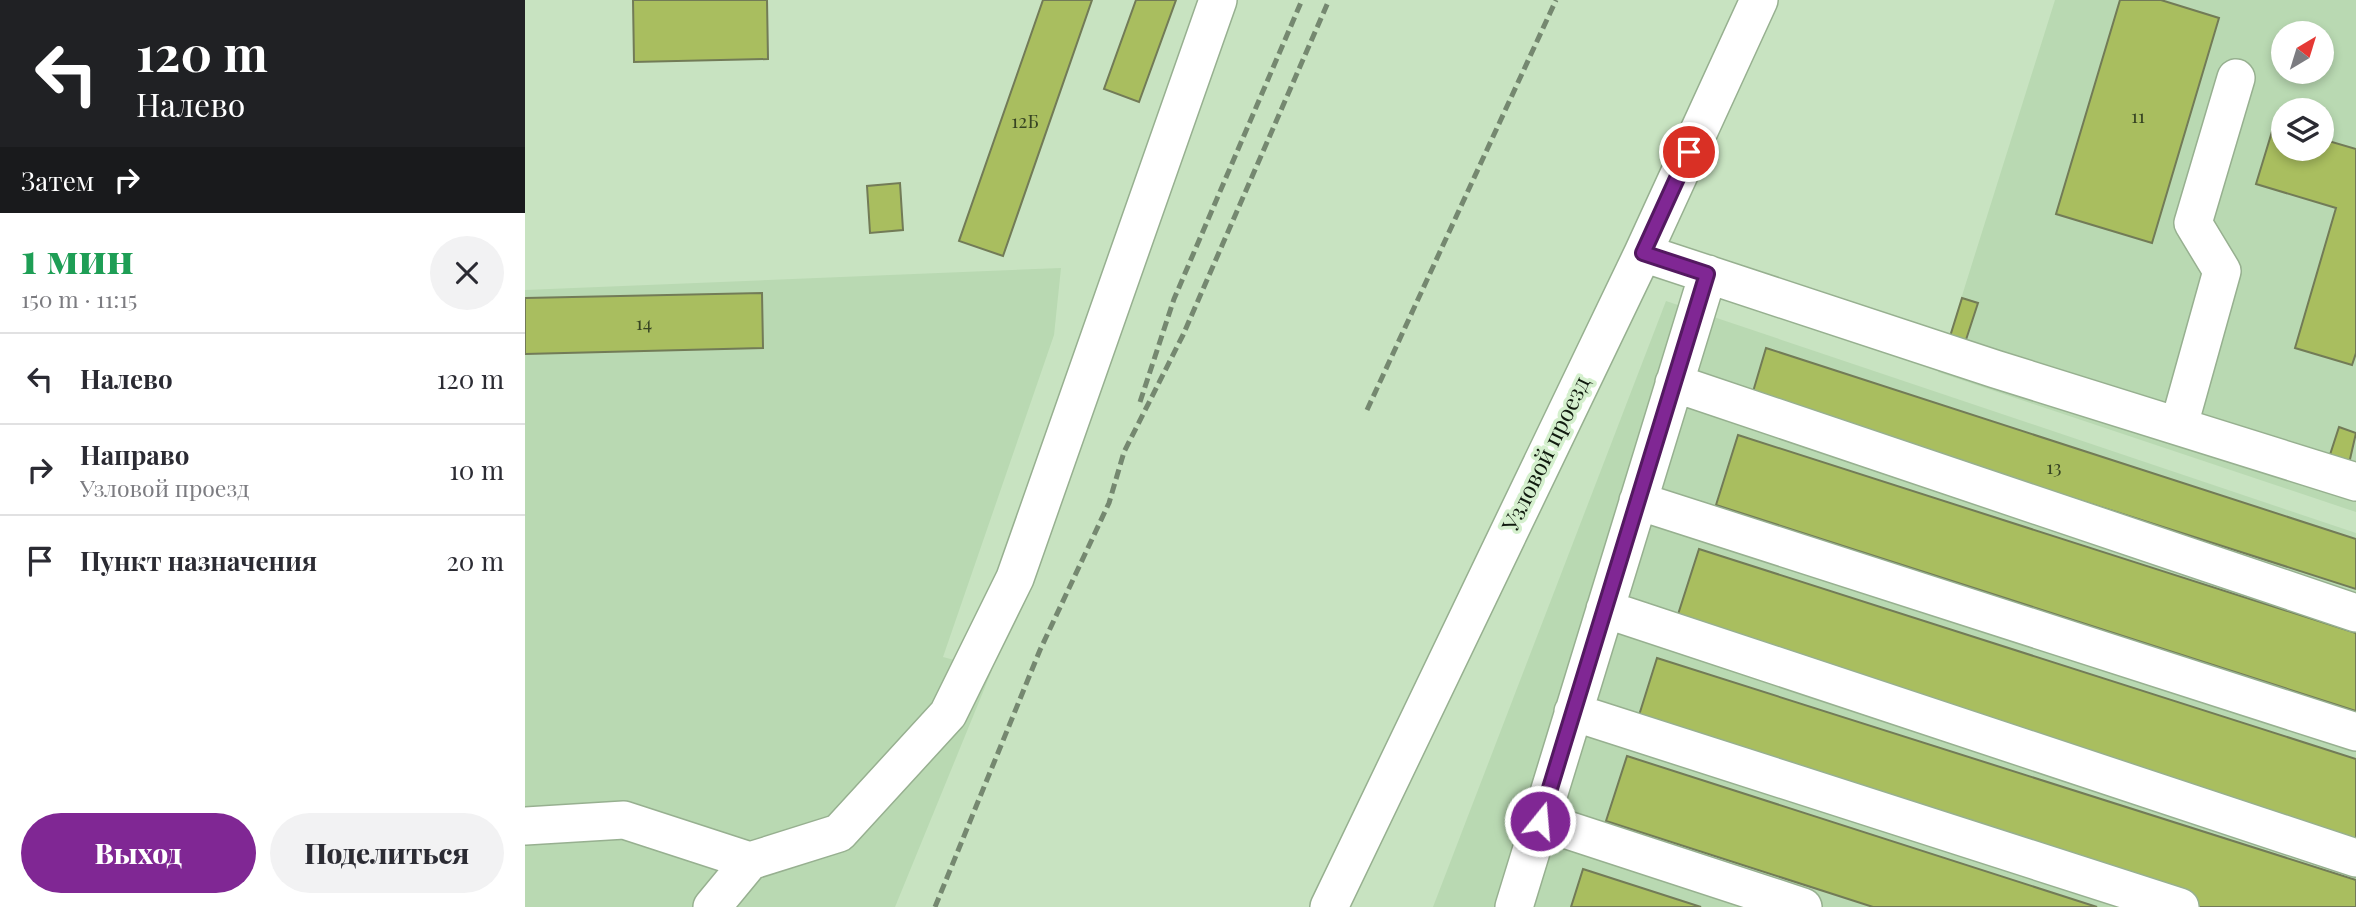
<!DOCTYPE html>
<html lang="ru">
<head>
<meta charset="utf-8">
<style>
	body { margin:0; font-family:"Playfair Display",serif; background:#f2f2f3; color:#2b2b33; height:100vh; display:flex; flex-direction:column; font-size:26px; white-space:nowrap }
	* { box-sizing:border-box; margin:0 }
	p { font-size:23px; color:#7c7c81 }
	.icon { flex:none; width:38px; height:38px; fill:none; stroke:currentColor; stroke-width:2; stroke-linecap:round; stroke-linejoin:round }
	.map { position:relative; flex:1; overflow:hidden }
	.drawer { display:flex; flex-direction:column; background:#fff; width:525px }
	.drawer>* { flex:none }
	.guide { background:#202124; color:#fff; overflow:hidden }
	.needle { width:46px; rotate:38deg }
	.tools { position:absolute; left:1746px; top:21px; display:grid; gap:14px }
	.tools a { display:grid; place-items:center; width:63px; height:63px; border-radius:50%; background:#fff; box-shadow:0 4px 10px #0003; font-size:35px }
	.pin { position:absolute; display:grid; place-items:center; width:60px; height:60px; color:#fff; margin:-30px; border:4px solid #fff; border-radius:50%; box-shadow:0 2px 7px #0007 }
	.me { position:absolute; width:77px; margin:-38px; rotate:17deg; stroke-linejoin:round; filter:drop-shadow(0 0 5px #0008) }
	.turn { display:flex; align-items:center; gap:24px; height:147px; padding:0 21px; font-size:32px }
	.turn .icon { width:91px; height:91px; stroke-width:2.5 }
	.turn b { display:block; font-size:49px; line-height:60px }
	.then { display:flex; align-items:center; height:66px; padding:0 21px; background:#0003; gap:14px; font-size:26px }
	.round { display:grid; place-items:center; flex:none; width:74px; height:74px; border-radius:37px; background:#f2f2f3 }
	.head { display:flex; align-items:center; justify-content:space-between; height:119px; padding:0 21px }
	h1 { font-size:42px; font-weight:800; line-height:52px; color:#1e9e55 }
	.cta { display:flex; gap:14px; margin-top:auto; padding:14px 21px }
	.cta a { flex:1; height:80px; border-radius:42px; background:#802794; color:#fff; font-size:28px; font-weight:800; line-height:80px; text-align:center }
	.cta a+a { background:#f2f2f3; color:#2b2b33 }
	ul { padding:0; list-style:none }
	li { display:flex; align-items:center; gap:21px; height:91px; padding:0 21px; border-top:2px solid #e1e1e2 }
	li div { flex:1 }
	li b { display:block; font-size:26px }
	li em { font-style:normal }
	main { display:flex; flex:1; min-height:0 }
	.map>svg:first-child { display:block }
</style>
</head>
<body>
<main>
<section class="drawer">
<div class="guide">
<div class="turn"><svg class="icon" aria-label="left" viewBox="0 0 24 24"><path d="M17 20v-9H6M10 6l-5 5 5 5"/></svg><div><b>120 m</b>Налево</div></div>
<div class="then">Затем<svg class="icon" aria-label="right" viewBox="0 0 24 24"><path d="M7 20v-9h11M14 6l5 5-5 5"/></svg></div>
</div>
<div class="head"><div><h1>1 мин</h1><p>150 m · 11:15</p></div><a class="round"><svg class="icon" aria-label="close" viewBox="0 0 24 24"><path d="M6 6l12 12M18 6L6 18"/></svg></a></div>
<ul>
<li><svg class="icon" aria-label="left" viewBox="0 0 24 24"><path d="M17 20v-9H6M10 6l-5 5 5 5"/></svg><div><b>Налево</b></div><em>120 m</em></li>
<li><svg class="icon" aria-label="right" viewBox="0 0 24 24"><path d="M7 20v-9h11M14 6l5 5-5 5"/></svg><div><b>Направо</b><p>Узловой проезд</p></div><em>10 m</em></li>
<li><svg class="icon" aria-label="arrive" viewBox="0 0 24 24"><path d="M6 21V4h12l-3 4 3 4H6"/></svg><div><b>Пункт назначения</b></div><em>20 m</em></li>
</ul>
<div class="cta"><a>Выход</a><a>Поделиться</a></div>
</section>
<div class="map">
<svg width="1831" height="907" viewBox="0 0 1831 907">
	<rect width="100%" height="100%" fill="#c8e3c1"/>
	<path fill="#b9d9b2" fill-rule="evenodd" d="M1530 0H1831V512L1413 372ZM1759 33H1797V72H1759ZM1759 110H1797V149H1759Z
		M536 268 529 335 418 657 467 670 370 907H0V290Z
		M1141 301 1831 533V907H908Z"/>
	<path fill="#a9be5f" stroke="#727b57" stroke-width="2" d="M108 0H242L243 59 109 62Z
		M518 0H567L478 256 434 241Z
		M611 0H651L614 102 579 89Z
		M1595 0H1636L1694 18 1627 243 1531 214Z
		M1749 125 1759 128V149H1797V139L1831 149V353L1827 365 1770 348 1811 208 1731 184Z
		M375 183 378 230 345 233 342 186Z
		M237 293 238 348 0 354V298Z
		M1437 298 1453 303 1438 349 1423 343Z
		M1241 348 1831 539V589L1227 395Z
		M1814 427 1831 433 1823 468 1803 461Z
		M1213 435 1831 633V711L1191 505Z
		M1174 549 1831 759V849L1148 630Z
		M1132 658 1831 880V907H1673L1110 728Z
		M1102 756 1572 907H1348L1081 821Z
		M1058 869 1176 907H1046Z"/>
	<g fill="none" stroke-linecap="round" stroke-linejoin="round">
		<defs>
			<path id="minor" d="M1118 253 1470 369 1831 482
				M1149 383 1831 613
				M1654 425 1697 271 1668 223 1711 78
				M1113 501 1831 732
				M1080 609 1831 858
				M1048 712 1655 907
				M1015 821 1278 907
				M0 826 99 820 225 861 314 833 423 714 490 578 693 0
				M187 907 225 861
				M804 907 1118 253 1234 0
				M989 907 1183 274"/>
		</defs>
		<use href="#minor" stroke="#97b090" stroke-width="40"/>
		<use href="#minor" stroke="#fff" stroke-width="37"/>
		<path stroke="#758870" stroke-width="5" stroke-dasharray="10 5" stroke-linecap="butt" d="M615 402 649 299 777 0
			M842 410 1031 0
			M410 907 515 650 584 503 599 452 658 335 804 0"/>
	</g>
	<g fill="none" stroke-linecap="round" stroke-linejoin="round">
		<defs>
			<path id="route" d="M1015 821 1182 274 1118 253 1164 152"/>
		</defs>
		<use href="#route" stroke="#531960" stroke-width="18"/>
		<use href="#route" stroke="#802794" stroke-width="12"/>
	</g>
	<g text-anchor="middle" stroke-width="7" stroke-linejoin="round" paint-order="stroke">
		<g font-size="19" fill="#374423">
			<text x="1613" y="123">11</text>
			<text x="500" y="128">12Б</text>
			<text x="119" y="330">14</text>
			<text x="1529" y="474">13</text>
		</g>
		<g font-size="23" fill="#111b0f" stroke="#d5f0ce">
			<text transform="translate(1021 454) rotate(-64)" y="8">Узловой проезд</text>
		</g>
	</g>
</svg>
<div class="tools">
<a><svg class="needle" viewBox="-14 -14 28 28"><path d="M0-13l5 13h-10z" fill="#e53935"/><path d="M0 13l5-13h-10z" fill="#7c7c81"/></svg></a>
<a><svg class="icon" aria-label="layers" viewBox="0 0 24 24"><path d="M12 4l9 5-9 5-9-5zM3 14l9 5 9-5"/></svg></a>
</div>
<div class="pin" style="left:1164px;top:152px;background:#d93025"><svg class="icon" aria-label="arrive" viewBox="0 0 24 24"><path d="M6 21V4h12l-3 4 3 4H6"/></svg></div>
<svg class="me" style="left:1015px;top:821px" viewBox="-20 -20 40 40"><circle r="17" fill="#802794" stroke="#fff" stroke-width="3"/><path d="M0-11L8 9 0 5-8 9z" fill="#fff"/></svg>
</div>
</main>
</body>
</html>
